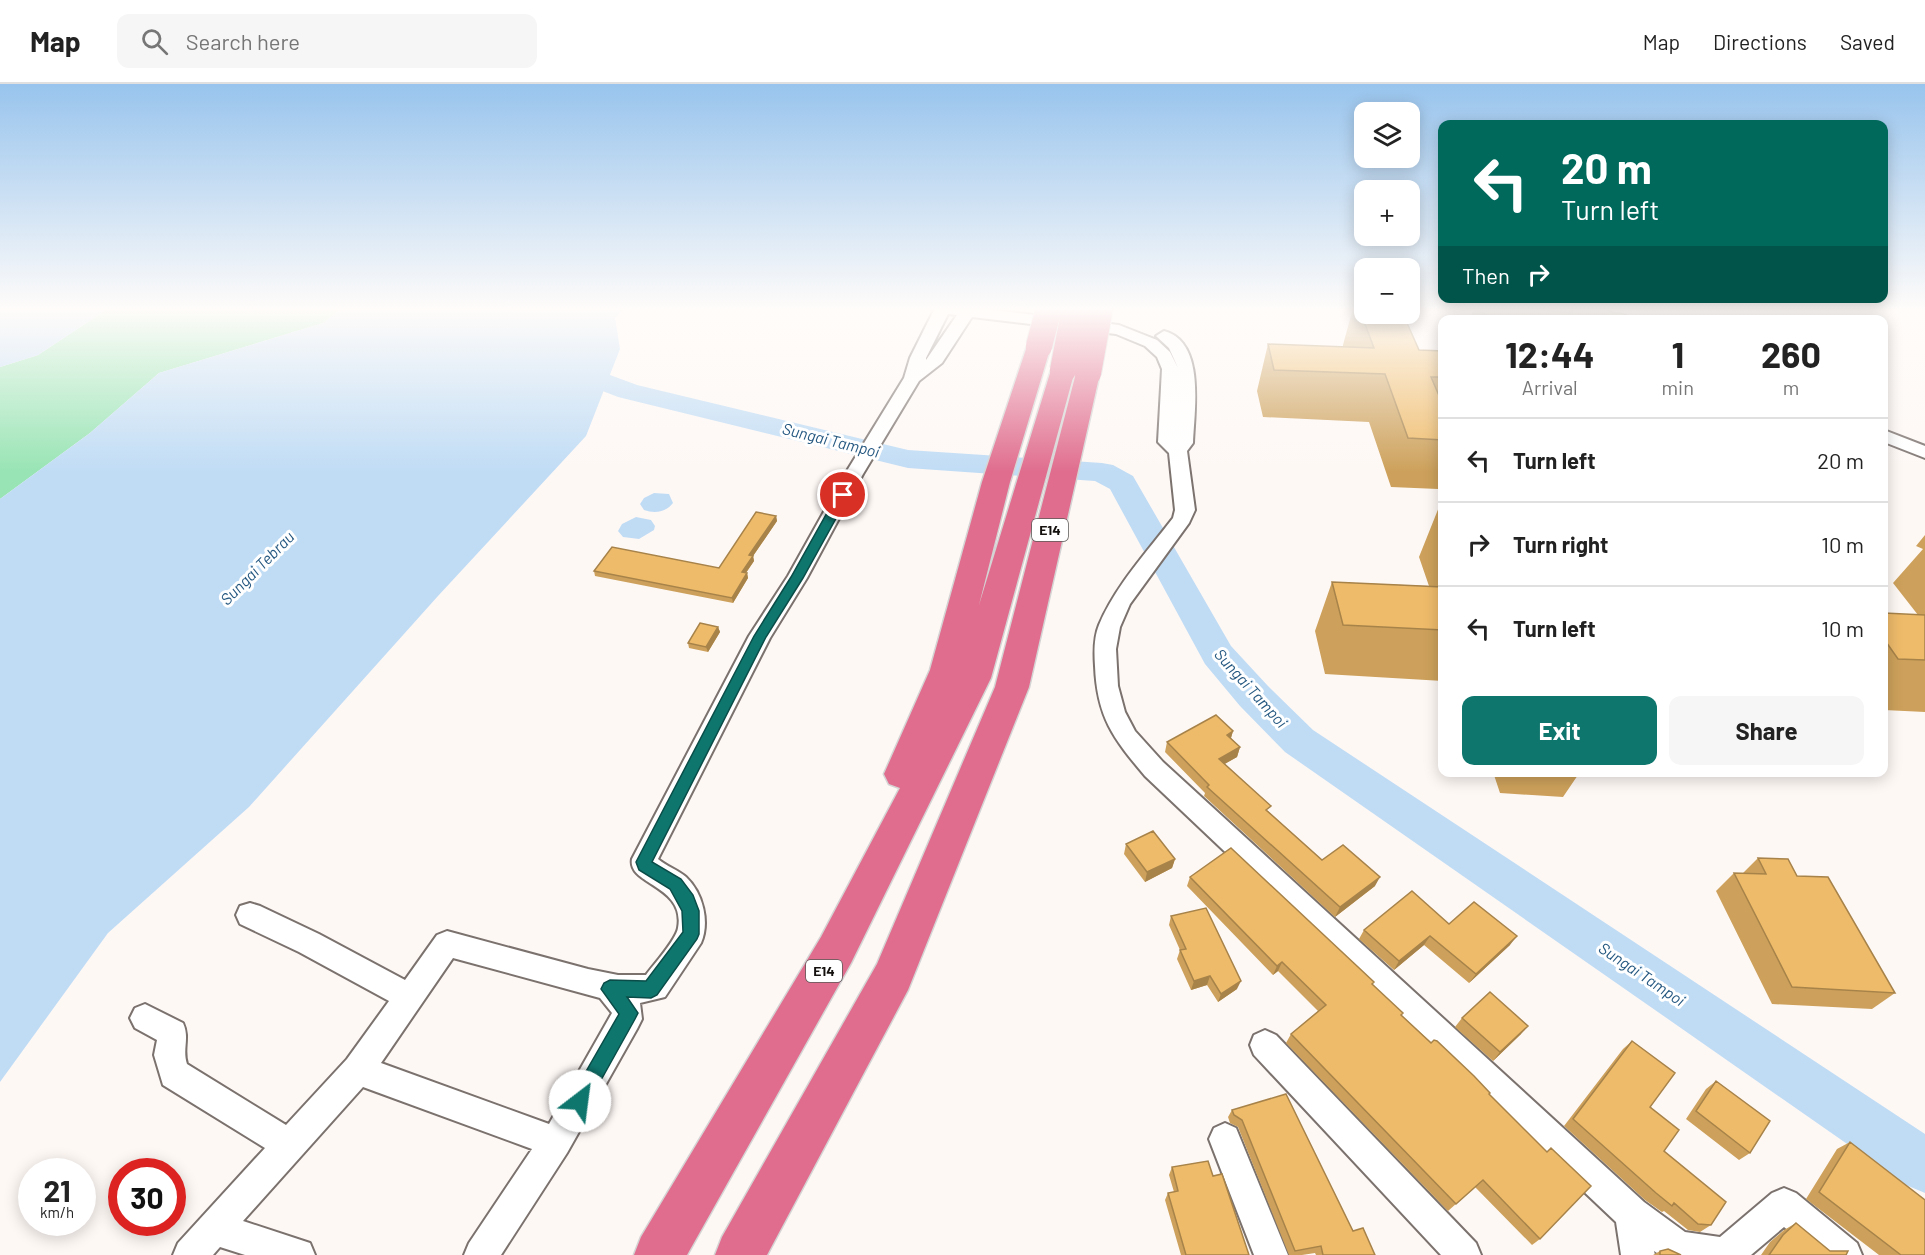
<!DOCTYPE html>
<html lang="en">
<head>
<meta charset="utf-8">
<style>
	body { margin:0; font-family:Barlow,sans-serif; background:#f6f6f6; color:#222; height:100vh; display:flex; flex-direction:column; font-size:22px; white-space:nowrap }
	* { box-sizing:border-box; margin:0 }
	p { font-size:20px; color:#767676 }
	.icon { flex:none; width:33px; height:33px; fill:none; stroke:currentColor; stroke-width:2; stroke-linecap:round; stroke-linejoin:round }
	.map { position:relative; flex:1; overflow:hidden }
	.details { position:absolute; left:1438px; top:231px; width:450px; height:462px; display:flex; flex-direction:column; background:#fff; border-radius:12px; box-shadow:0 3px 15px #0003 }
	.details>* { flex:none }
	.banner { position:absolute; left:1438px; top:36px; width:450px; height:183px; border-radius:12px; box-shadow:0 3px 15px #0003; background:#00695c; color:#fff; overflow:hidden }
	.fabs { position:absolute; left:1354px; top:18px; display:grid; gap:12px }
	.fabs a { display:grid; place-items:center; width:66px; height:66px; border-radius:12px; background:#fff; box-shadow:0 3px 15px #0003; font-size:30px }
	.speed { position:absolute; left:18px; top:1074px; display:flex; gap:12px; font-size:30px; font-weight:700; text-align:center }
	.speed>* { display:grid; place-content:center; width:78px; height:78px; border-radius:50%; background:#fff; box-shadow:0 3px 15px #0003; line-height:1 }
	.speed small { font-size:15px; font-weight:400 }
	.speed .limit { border:9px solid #d22; background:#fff; color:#111 }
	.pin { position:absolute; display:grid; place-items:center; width:51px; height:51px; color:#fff; margin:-26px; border:3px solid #fff; border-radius:50%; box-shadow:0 2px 6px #0007 }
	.me { position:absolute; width:66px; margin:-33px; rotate:30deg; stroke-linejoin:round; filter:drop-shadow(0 0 4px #0008) }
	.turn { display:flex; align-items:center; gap:21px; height:126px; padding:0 24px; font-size:27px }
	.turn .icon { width:78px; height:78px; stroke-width:2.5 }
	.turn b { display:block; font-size:42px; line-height:51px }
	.then { display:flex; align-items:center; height:57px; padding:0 24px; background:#0003; gap:12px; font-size:22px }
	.eta { display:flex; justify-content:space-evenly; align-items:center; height:102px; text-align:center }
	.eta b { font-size:36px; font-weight:700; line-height:42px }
	.primary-button { display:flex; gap:12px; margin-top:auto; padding:12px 24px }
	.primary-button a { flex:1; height:69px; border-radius:12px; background:#0f766e; color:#fff; font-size:24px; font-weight:700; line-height:69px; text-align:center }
	.primary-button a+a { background:#f6f6f6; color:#222 }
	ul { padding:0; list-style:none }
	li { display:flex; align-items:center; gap:18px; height:84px; padding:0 24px; border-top:2px solid #e0e0e0 }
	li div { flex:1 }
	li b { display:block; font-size:22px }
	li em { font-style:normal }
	header { display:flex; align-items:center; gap:36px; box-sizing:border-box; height:84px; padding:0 30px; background:#fff; border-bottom:2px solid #e0e0e0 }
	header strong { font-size:28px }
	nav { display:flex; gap:33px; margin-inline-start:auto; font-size:21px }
	.search { width:420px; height:54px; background:#f6f6f6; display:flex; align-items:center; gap:15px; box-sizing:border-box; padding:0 21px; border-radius:12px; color:#767676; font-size:22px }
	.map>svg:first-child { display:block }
</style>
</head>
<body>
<header>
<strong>Map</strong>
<div class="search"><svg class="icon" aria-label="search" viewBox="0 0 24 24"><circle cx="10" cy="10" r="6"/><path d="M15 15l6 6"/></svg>Search here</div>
<nav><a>Map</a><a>Directions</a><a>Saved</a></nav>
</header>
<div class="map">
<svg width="1925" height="1171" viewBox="0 0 1925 1171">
	<rect width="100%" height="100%" fill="#fef8f5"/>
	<path fill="#98e4b4" d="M109 224H343L323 239 159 289 90 349 0 415V283L38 271Z"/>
	<path fill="#c0dcf5" d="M0 224H109L38 271 0 283Z
		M343 224H625L615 234 620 265 586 352 438 512 249 723 108 849 0 998V415L90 349 159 289 323 239Z
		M654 409 669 410 673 419C666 428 655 430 644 426L640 420 644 414Z
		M636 433 651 436 655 442 654 446 639 455 623 453 618 447 622 440Z"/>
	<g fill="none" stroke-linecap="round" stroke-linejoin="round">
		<path fill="#c0dcf5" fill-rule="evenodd" d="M559 272 637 301 908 366 1102 379 1113 381 1133 392 1231 562 1268 602 1313 646 1925 1050V1109L1906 1101 1285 668 1240 622 1205 580 1110 405 1095 397 908 384 618 313 549 286 545 280 549 274Z"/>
		<defs>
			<path id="street" d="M935 224H977L1119 241 1157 256 1170 268 1178 284 1169 264 1156 252 1164 247C1206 258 1194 327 1193 359L1187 367 1195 426 1189 439 1130 520 1120 543 1116 565 1118 602 1125 628 1135 647 1163 678 1644 1118 1685 1148 1720 1153 1772 1109 1784 1104 1796 1109 1857 1159 1862 1171H1818L1784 1143 1751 1171H1660L1654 1167 1655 1171H1621L1616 1138 1145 692C1113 654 1097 633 1095 582 1094 568 1094 553 1099 541 1116 501 1147 468 1173 434L1175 426 1169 369 1158 358 1162 285 1157 273 1145 262 1116 250 972 233 942 279 919 297 863 390 807 494 770 554 658 775C666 782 678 786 686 793 703 809 710 838 701 859L665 913 640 919 642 935 637 945 567 1069 501 1171H464L469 1159 532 1065 363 1003 243 1137 310 1159 315 1171H245L220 1163 213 1171H173L178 1159 265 1064 163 1001 154 971 157 956 135 944 130 934 135 924 145 920 183 939C190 954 182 965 187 980L286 1041 347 975 389 917 299 868 240 840 236 831 240 822 250 819 260 822 319 850 405 896 437 851 447 847 588 885 618 891H646C654 880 676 856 678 844 686 801 627 801 632 775L749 552 788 492 845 390 904 294 910 274ZM948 230 957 231 926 276V274ZM453 874 600 914 612 929 549 1040 381 979Z
				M1884 346 1925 362V374L1884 358Z
				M1265 946 1276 951 1476 1159 1481 1171H1441L1254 971 1250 961 1254 951Z
				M1225 1039 1236 1044 1288 1171H1254L1209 1055 1214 1044Z"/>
			<path id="highway" d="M1039 255 1047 257 1051 262 1010 398 979 521 1051 286 1054 281 1063 279 1072 281 1075 286 991 594 851 879 687 1171H634L641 1153 821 853 900 704 889 700 884 690 930 586 982 398 1027 262 1031 257Z
				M1088 282 1097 284 1100 289 1029 603 908 906 767 1171H715L722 1153 877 880 995 603 1076 289 1079 284Z"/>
		</defs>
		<use href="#street" stroke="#7b726e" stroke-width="4"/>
		<use href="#highway" stroke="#d5d4d4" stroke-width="3"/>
		<use href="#street" fill="#fff" fill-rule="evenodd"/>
		<use href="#highway" fill="#e06d8e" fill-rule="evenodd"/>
		<defs>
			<path id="highway-bridge" d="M1039 262 1049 224
				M1063 286 1075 224
				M1088 289 1100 224"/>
		</defs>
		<use href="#highway-bridge" stroke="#d5d4d4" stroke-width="28" stroke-linecap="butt"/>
		<use href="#highway-bridge" stroke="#e06d8e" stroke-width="26"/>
	</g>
	<path fill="#cda15b" d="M1353 224H1365L1419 266 1443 267V393L1438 405 1391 403 1369 338 1263 333 1257 307 1268 260 1343 263V261Z
		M1554 224H1603L1614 229 1638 236H1473L1470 234 1474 225 1541 226 1555 227 1553 226Z
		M1439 423H1443V597L1325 590 1315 547 1332 498 1429 502 1419 473Z
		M776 432 777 437 753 472 754 477 746 489H747L748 494 733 519 595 492 594 487 719 484Z
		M1925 451V628L1884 626V529L1918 531 1893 499 1923 465 1916 462Z
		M718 543 720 548 708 568 689 564 688 559Z
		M1233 647 1231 654 1240 663 1237 673 1224 680 1269 728 1322 776 1375 802 1335 833 1204 712 1205 709 1165 668 1167 658Z
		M1493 688H1580L1563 713 1500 709Z
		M1126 760 1175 775 1172 784 1145 798 1124 770Z
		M1758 774 1797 792 1895 909 1872 925 1772 920 1716 807 1734 789H1743Z
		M1190 793 1372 901 1402 932 1489 1010 1540 1155 1532 1161 1475 1103 1448 1127 1286 959 1291 950 1318 927 1278 887 1273 891 1187 802Z
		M1171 832 1237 905 1218 918 1207 901 1191 906 1177 875 1180 866 1169 841Z
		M1449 840 1510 861 1469 899 1424 861 1394 886 1359 855 1364 846Z
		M1462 934 1521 950 1493 977 1455 943Z
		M1632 957 1664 1067 1711 1141 1700 1148 1688 1146 1664 1127 1662 1128 1645 1116 1564 1042 1623 965Z
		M1716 997 1750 1069 1739 1076 1686 1035 1706 1005Z
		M1232 1026 1353 1147 1375 1171H1316L1315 1169 1302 1171H1289L1238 1043 1230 1039 1228 1033Z
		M1850 1058 1925 1171H1879L1806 1115 1837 1065Z
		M1172 1083 1213 1092 1249 1171H1181L1165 1116 1168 1109 1174 1108 1169 1091Z
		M1796 1139 1830 1167 1846 1171H1761L1770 1158 1784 1146Z
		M1660 1167 1681 1171H1653Z"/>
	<path fill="#a7834a" d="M776 432 777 437 753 472 754 477 743 493 742 488 749 471Z
		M747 489 748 494 733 519 732 514Z
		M718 543 720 548 708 568 706 563Z
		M1233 647 1230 657 1227 651Z
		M1240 663 1237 673 1216 685 1219 675Z
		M1175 775 1172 784 1145 798 1147 788Z
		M1380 793 1375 802 1335 833 1340 823Z
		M1430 852 1424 861 1394 886 1399 877Z
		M1517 852 1510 861 1469 899 1476 890Z
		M1282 878 1278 887 1273 891 1277 882Z
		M1210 892 1207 901 1191 906 1194 897Z
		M1241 897 1237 905 1218 918 1221 910Z
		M1528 942 1521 950 1493 977 1500 968Z"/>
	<path fill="#eebb6a" stroke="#a7834a" stroke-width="1.5" d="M1359 224H1365V230H1403L1419 266 1443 267V293H1431L1443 321V356L1408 354 1385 290 1274 286 1268 260 1374 264Z
		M1476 224H1537L1541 226 1572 229 1573 225 1571 224H1603L1614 229H1621L1638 236H1482L1489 232 1474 225Z
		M1439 423H1443V433Z
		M756 428 776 432 749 471 753 472 742 488 747 489 732 514 594 487 612 463 719 484Z
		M1332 498 1443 503V546L1343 541Z
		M1884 529 1925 531V576L1898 575 1884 555Z
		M700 539 718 543 706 563 688 559Z
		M1216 631 1233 647 1227 651 1240 663 1219 675 1271 722 1266 726 1322 776 1343 761 1380 793 1340 823 1207 703 1209 701 1167 658Z
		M1153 747 1175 775 1147 788 1126 760Z
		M1231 764 1374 898 1372 900 1403 929 1401 931 1431 959 1434 956 1437 957 1474 992 1490 1009 1489 1010 1547 1068 1551 1064 1591 1102 1540 1155 1483 1096 1456 1120 1291 950 1326 921 1282 878 1277 882 1190 793Z
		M1758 774 1788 775 1797 792 1828 793 1895 909 1792 903 1734 789 1766 790Z
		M1412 807 1449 840 1474 818 1517 852 1476 890 1430 852 1399 877 1364 846Z
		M1206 824 1241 897 1221 910 1210 892 1194 897 1180 866 1186 865 1171 832Z
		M1490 908 1528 942 1500 968 1462 934Z
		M1632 957 1675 989 1650 1023 1679 1046 1664 1067 1726 1118 1711 1141 1698 1140 1674 1119 1672 1122 1656 1109 1573 1035Z
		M1716 997 1770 1037 1750 1069 1696 1027Z
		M1286 1010 1353 1147 1363 1144 1375 1171H1323L1321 1162 1295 1167 1242 1036 1234 1031 1232 1026Z
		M1850 1058 1925 1116V1171H1901L1819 1108Z
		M1208 1077 1213 1092 1222 1090 1249 1171H1186L1168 1109 1178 1107 1172 1083Z
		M1796 1139 1830 1167H1848L1846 1171H1769L1783 1151Z
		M1668 1165 1681 1171H1660V1167Z"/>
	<linearGradient id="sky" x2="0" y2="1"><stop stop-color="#98c4ed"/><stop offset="0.58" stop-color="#fffcfa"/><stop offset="1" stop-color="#fffcfa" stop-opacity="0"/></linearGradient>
	<rect width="1925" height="388" fill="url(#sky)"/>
	<path fill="#0f766e" stroke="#0a4d48" stroke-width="1.5" d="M843 407 849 411 803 494 766 553 652 778 681 795 693 811 699 827V850L697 855 657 911 651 914 627 913 638 929 635 935 586 1023 580 1026 573 1023 570 1017 573 1010 619 930 601 905 604 899 610 896 646 897 683 848 682 827 670 805 639 786 636 778 754 552 791 493 837 411Z"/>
	<g text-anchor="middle" stroke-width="6" stroke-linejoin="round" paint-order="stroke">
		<g fill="#fff" stroke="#5a5857" stroke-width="1.5">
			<rect x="1032" y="435" width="36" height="22" rx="4.5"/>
			<rect x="806" y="876" width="36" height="22" rx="4.5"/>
		</g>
		<g font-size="14" font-weight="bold" fill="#14110f">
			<text x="1050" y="451">E14</text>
			<text x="824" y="892">E14</text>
		</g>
		<g font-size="16" font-style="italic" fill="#255881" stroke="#fff">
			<text transform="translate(831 356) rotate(14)" y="6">Sungai Tampoi</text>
			<text transform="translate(257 484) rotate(-45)" y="6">Sungai Tebrau</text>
			<text transform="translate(1251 604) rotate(48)" y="6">Sungai Tampoi</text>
			<text transform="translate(1642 890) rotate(34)" y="6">Sungai Tampoi</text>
		</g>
	</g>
</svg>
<div class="fabs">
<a><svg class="icon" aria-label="layers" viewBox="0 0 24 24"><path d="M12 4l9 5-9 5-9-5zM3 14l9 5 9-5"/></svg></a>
<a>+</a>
<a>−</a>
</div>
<div class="speed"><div>21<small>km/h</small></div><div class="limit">30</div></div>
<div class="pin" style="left:843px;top:411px;background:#d93025"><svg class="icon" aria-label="arrive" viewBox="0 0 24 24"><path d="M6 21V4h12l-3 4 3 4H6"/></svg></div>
<svg class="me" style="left:580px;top:1017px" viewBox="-20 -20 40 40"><circle r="19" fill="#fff"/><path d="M0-13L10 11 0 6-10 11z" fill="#0f766e"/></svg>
<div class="banner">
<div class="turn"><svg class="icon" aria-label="left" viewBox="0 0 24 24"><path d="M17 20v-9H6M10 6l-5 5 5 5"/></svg><div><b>20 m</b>Turn left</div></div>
<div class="then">Then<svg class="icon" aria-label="right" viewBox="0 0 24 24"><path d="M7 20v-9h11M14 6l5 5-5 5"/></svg></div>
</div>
<section class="details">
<div class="eta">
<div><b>12:44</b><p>Arrival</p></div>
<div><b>1</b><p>min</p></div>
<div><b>260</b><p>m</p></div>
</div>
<ul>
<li><svg class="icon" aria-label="left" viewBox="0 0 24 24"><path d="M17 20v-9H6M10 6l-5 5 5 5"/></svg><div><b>Turn left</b></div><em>20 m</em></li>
<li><svg class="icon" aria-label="right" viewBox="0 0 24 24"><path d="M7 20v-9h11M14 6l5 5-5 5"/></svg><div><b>Turn right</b></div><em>10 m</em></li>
<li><svg class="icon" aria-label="left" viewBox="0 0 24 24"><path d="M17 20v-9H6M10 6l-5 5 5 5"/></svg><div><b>Turn left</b></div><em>10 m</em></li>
</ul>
<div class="primary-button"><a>Exit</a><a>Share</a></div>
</section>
</div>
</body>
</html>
